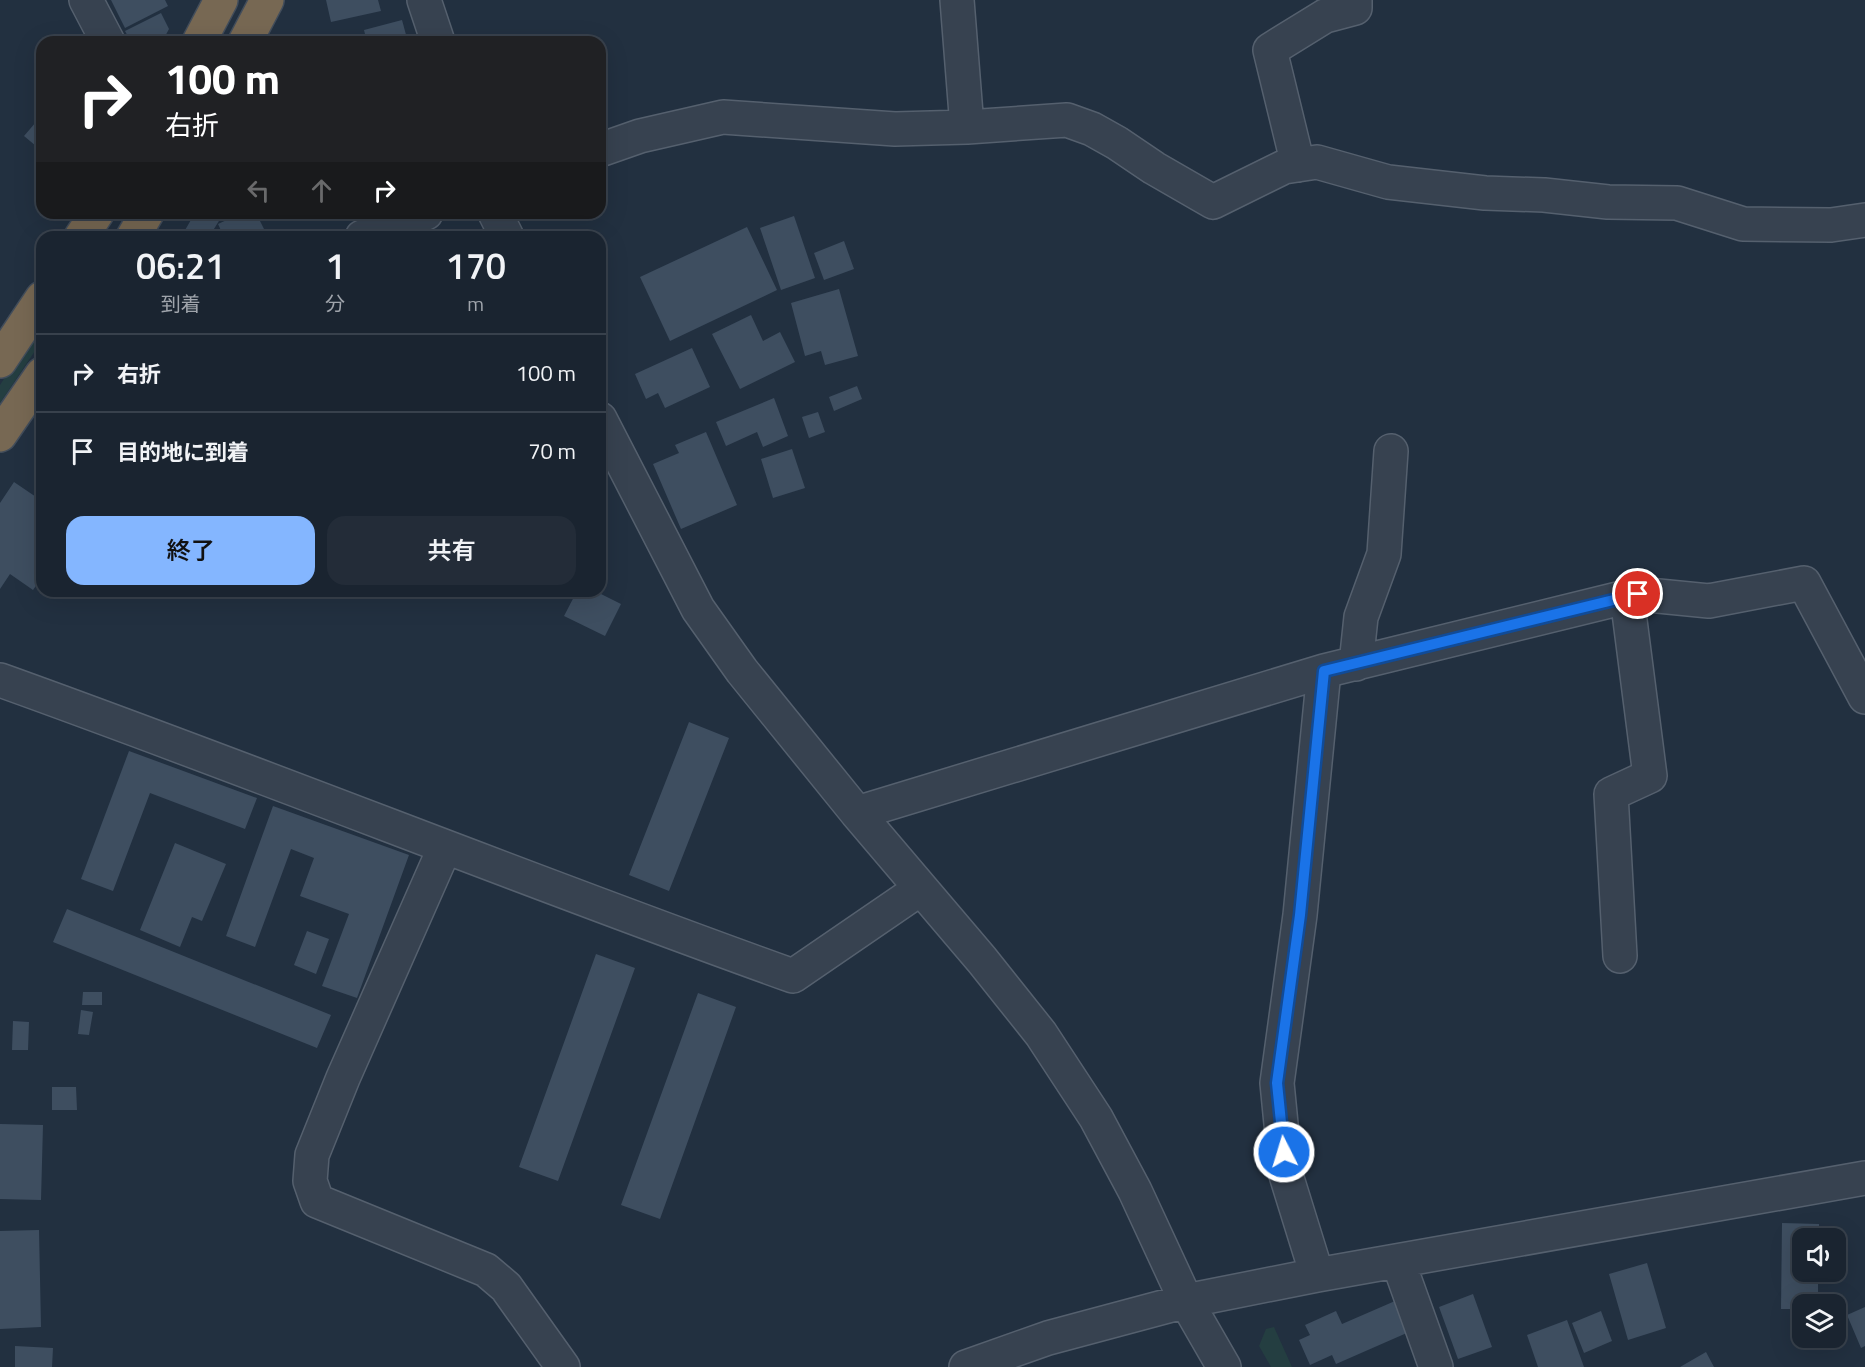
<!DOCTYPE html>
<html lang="ja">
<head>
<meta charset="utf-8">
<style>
	body { margin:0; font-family:"Titillium Web","Noto Sans JP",sans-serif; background:#232c38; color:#f1f3f6; height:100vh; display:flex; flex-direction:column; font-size:22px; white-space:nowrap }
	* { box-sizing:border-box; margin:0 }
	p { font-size:20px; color:#9fa4ab }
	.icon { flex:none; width:33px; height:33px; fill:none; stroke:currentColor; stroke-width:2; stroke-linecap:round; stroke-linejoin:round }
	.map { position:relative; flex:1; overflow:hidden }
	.details { position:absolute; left:36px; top:231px; width:570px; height:366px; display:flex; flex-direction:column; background:#1a2430; border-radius:18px; box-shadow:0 6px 24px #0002,0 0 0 2px #38414c }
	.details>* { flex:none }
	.hud { position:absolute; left:36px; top:36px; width:570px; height:183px; border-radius:18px; box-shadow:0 6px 24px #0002,0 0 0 2px #38414c; background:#202124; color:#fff; overflow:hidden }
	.controls { position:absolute; left:1792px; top:1228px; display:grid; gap:12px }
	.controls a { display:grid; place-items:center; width:54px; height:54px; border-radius:12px; background:#1a2430; box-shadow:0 6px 24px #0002,0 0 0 2px #38414c; font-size:30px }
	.pin { position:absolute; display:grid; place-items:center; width:51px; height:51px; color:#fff; margin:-26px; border:3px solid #fff; border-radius:50%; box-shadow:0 2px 6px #0007 }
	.me { position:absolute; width:66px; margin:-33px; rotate:355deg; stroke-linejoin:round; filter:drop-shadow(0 0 4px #0008) }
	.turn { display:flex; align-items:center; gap:21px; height:126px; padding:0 30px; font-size:27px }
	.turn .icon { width:78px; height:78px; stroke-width:2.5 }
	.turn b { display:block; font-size:42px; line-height:51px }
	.lanes { display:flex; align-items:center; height:57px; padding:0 30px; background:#0003; justify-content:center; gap:30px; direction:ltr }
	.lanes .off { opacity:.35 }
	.eta { display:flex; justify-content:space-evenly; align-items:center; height:102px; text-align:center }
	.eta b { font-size:36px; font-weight:600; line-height:42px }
	.button { display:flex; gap:12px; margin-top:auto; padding:12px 30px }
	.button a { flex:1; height:69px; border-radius:18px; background:#84b6ff; color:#111; font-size:24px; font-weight:600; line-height:69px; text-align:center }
	.button a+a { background:#232c38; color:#f1f3f6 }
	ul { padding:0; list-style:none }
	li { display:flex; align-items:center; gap:18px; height:78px; padding:0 30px; border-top:2px solid #38414c }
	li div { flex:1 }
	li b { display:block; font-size:22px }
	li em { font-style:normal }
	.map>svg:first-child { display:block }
</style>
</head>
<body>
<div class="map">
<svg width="1865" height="1367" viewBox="0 0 1865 1367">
	<rect width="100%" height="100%" fill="#223040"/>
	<path fill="#243e41" d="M32 336 41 342 0 403V385Z
		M1274 1327 1292 1367H1271L1259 1346 1266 1329Z"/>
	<path fill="#3e4e60" d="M111 0H165L168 6 125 28Z
		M326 0H378L381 11 331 22Z
		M161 13 169 29 162 42H131L125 31Z
		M402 20 408 42H367L364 30Z
		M42 115V151L24 136Z
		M195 213H217L222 216 209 237H181Z
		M242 213H256L268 237H224L218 224Z
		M794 216 815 278 781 290 760 228Z
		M747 227 777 290 670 341 640 277Z
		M844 241 854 269 824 280 814 253Z
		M839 289 858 356 825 365 821 351 805 356 791 303Z
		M751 315 763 341 780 332 795 362 740 389 712 334Z
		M692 348 710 387 665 408 658 393 646 399 635 374Z
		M857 386 862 399 834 411 829 397Z
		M774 398 788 436 763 447 757 432 726 446 716 422Z
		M818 412 825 432 809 438 802 417Z
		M706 432 737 505 681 529 653 464 679 453 675 445Z
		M792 449 805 488 773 498 761 459Z
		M14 482 42 501V577L33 590 10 574 0 589V503Z
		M577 591H595L621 604 605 636 564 616Z
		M689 722 729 738 669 891 629 875Z
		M129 751 257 798 245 829 150 793 113 891 81 879Z
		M273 806 409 855 357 998 322 986 349 914 300 896 314 858 291 849 255 947 226 936Z
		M175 843 226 864 202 921 192 917 180 947 140 930Z
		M67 909 331 1015 317 1048 53 942Z
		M307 931 329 939 316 974 294 965Z
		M596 954 635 968 558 1181 519 1167Z
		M83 992H102V1005H82Z
		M698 993 736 1007 660 1219 621 1205Z
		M81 1010 93 1012 89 1035 78 1034Z
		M13 1021 29 1022 28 1050H12Z
		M52 1087H76L77 1110H52Z
		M0 1124 43 1125 41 1200 0 1199Z
		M1782 1223 1819 1224V1239H1803V1272H1818V1305H1803V1309H1781Z
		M39 1230 41 1327 0 1329V1231Z
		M1647 1263 1666 1328 1628 1340 1609 1274Z
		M1473 1294 1492 1347 1458 1359 1439 1307Z
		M1395 1301 1409 1332 1336 1364 1332 1355 1310 1365 1299 1340 1310 1335 1305 1325 1336 1311 1342 1324Z
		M1865 1307V1346L1861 1348 1847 1315Z
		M1601 1311 1612 1341 1584 1353 1572 1323Z
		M1567 1320 1584 1367H1538L1527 1335Z
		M15 1346 53 1348 52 1367H15Z
		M1706 1352 1714 1367H1680Z"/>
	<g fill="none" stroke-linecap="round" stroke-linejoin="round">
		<defs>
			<path id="minor" d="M86 0 108 42
				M424 0 438 42
				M957 0 967 127
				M600 150 640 136 723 117 895 129 967 127 1067 120 1092 129 1117 143 1154 168 1213 202 1284 167 1317 162 1388 182 1485 193 1544 195 1608 202 1677 203 1743 224 1831 225 1865 220
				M1298 165 1270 50 1325 16 1355 8V0
				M495 213 507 237
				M362 237 426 213
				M600 419 698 609 742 671 857 813 982 960 1041 1034 1096 1118 1135 1191 1186 1301 1224 1367
				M1356 664 1361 617 1384 554 1391 451
				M0 680C265 775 527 881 793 976L920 889
				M857 813 1324 671 1638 594 1709 601 1804 583 1865 697
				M445 847 343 1078 312 1155 310 1181 317 1201 486 1270 506 1287 563 1367
				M1620 956 1611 794 1650 776 1627 597
				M1398 1261 1436 1367
				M1317 1275 1286 1175 1277 1083 1300 915 1324 671
				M966 1367 1048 1338 1186 1301 1317 1275 1865 1178"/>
			<path id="highway" d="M199 42 221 0
				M245 42 267 0
				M81 237 97 213
				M133 237 147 213
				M0 361 42 298
				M0 435 42 374"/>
		</defs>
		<use href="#minor" stroke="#55606e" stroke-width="36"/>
		<use href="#highway" stroke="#424d5b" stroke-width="36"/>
		<use href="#minor" stroke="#374250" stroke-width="33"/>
		<use href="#highway" stroke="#776853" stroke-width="33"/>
	</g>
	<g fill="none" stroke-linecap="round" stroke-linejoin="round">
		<defs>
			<path id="route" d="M1284 1152 1277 1083 1300 915 1324 671 1638 594"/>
		</defs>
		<use href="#route" stroke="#114b97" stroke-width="15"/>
		<use href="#route" stroke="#1a73e8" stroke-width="10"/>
	</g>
</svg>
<div class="controls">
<a><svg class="icon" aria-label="sound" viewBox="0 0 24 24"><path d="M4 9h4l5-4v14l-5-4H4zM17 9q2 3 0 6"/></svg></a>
<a><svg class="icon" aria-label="layers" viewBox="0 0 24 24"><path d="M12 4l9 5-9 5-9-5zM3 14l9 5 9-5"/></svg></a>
</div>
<div class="pin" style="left:1638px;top:594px;background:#d93025"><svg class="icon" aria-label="arrive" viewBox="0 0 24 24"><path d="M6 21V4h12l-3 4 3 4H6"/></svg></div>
<svg class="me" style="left:1284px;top:1152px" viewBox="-20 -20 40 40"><circle r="17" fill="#1a73e8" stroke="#fff" stroke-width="3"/><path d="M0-11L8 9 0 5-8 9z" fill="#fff"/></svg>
<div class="hud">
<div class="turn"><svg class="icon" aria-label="right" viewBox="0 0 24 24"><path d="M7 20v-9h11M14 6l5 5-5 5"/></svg><div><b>100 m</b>右折</div></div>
<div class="lanes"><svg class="icon off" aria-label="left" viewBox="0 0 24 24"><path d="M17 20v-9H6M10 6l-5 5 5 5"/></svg><svg class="icon off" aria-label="ahead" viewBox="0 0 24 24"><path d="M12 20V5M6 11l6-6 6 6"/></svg><svg class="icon" aria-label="right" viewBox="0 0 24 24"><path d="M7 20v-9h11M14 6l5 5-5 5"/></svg></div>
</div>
<section class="details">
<div class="eta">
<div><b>06:21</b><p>到着</p></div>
<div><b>1</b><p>分</p></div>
<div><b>170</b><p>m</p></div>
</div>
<ul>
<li><svg class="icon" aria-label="right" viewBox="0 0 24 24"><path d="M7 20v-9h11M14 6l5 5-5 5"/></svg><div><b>右折</b></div><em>100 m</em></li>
<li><svg class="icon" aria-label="arrive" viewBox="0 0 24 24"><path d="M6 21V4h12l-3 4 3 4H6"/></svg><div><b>目的地に到着</b></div><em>70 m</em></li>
</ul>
<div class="button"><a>終了</a><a>共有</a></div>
</section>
</div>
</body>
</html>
